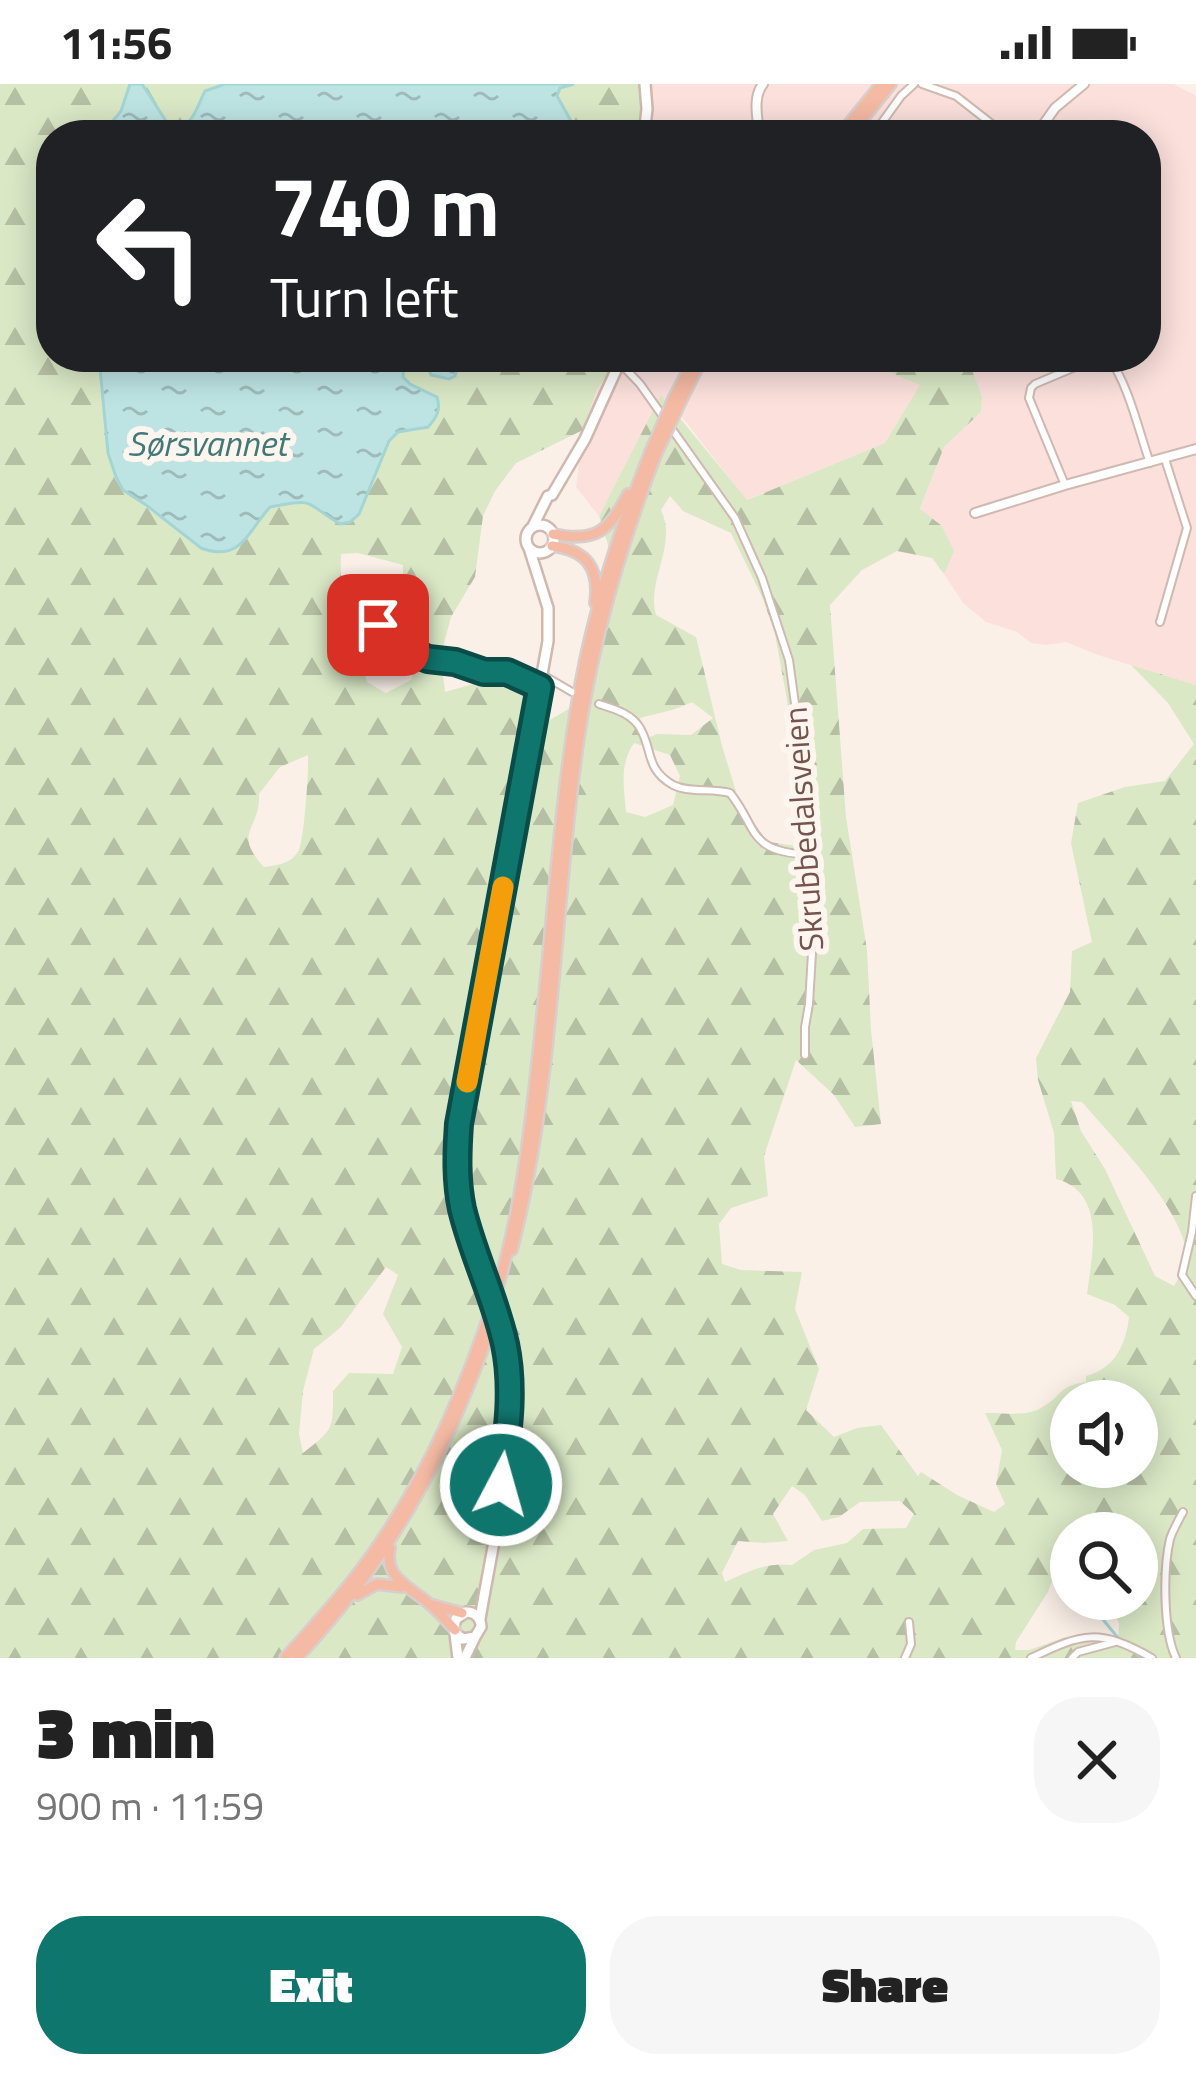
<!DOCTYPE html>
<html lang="en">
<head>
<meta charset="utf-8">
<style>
	body { margin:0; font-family:"Titillium Web",sans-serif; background:#f6f6f6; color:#222; height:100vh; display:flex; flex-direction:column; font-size:45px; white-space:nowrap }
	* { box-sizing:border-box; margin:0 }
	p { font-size:39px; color:#767676 }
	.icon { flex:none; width:66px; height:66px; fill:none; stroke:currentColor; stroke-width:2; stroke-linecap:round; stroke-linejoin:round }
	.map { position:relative; height:1574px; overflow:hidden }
	.sheet { display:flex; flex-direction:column; background:#fff; flex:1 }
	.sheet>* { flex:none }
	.banner { position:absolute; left:36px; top:36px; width:1125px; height:252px; border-radius:48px; box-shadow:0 6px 30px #0003; background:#202124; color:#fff; overflow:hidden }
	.tools { position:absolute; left:1050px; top:1296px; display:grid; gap:24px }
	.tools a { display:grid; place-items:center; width:108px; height:108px; border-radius:50%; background:#fff; box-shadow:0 6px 30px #0003; font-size:60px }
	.pin { position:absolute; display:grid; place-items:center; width:102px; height:102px; color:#fff; margin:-51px; border-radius:24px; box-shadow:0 6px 18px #0006 }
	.me { position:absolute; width:132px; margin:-66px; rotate:6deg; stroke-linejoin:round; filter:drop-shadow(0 0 9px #0008) }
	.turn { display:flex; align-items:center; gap:42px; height:252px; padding:0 36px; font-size:54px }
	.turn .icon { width:156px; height:156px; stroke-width:2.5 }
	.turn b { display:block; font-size:84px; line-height:102px }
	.round { display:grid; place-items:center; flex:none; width:126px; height:126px; border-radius:48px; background:#f6f6f6 }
	.headline { display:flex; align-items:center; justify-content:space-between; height:204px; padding:0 36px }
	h1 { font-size:72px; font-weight:800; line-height:90px }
	.cta { display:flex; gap:24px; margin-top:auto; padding:24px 36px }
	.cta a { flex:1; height:138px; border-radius:48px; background:#0f766e; color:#fff; font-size:48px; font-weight:800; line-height:138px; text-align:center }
	.cta a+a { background:#f6f6f6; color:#222 }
	.status { display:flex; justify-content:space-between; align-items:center; height:84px; padding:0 60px; background:#fff; direction:ltr }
	.status svg { height:33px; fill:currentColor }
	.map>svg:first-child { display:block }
</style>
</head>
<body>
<div class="status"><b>11:56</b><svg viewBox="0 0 49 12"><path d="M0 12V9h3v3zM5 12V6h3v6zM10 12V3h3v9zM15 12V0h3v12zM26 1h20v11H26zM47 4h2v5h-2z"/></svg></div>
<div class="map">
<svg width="1196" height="1574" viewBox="0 0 1196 1574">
	<defs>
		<pattern id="forest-firs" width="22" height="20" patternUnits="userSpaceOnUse" patternTransform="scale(3)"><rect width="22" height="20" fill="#dae8c6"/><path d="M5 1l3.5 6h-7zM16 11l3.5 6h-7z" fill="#b5bfa3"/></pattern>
		<pattern id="water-ripples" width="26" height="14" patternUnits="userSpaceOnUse" patternTransform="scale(3)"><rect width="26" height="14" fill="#bde4e3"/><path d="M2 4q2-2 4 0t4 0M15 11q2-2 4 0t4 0" fill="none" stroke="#9ebbba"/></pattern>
	</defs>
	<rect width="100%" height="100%" fill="#fbf0e8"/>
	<path fill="#fbe0dc" d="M645 0H1174L1196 12V601L1098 571 1066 558 1046 561 1031 559 1017 548 986 538 963 519 944 490 953 467 942 442 920 426 944 363 981 328 982 312 967 273H1146V51H638L643 35Z
		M621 273H853L921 301 885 359 746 416 686 338 661 312 599 432 576 403 583 346 597 305Z"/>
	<path fill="url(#forest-firs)" fill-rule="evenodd" d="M0 0H130L121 27 102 51H51V123L45 119 44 148 51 156V273H99C108 318 100 365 123 406L201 464 214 469 247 455 270 423C299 417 305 413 329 433L359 430 389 357 398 348 416 347 437 313 410 300 402 292 404 273H424L431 291 459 281 460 273H621L597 305 583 346 516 379 495 407 483 432 475 493 451 533 441 571 445 608 498 593 539 613 545 639 570 624 584 593 611 470 599 432 661 311 747 416 885 359 920 301 853 273H967L982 312 981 328 944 363 920 425 942 442 954 467 944 490 932 474 897 467 862 486 830 521 846 733 867 866 871 946 881 1040 855 1043 834 1011 796 976 764 1072 768 1112 731 1124 719 1140 722 1180 741 1186 802 1188 795 1225 819 1285 806 1326 834 1353 857 1344 881 1341 918 1392 921 1388 957 1411 994 1428 1005 1420 996 1400 1002 1366 985 1329C1005 1328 1027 1334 1044 1322 1064 1310 1058 1302 1086 1298V1292C1114 1285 1126 1261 1129 1233L1115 1221 1087 1210C1092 1170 1107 1108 1056 1095L1054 1049 1038 996 1036 974 1070 908 1072 867 1092 858 1071 759 1078 719 1125 703 1165 697 1194 660 1168 619 1131 581 1196 601V1574H0ZM670 412 683 427 731 449 763 515 775 550 800 688 796 762 763 757 742 727 722 662 696 553 656 531C646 496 678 461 661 426ZM358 469 403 481V496L391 513C412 544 424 558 411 596L386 609 367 598C362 574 351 553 346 530 342 510 340 490 341 470ZM692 618 713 634 691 651 657 650 643 656 640 634C658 629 674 627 692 618ZM634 659 670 671 680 692 673 721 645 733 626 728C624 703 619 681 634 659ZM308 671C309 686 304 759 298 768 290 780 278 781 264 783 231 747 261 746 259 710L280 683ZM1071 1017 1082 1018C1120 1063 1178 1117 1189 1175L1174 1202 1155 1192 1105 1085 1081 1047ZM386 1183 398 1191 383 1230 402 1263 393 1290 349 1289 333 1307C333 1345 334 1345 303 1369L299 1350 303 1307 314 1265 340 1244ZM1071 1317H1137V1383H1071ZM792 1402 805 1411 822 1437 839 1433 860 1418 900 1417 914 1430 906 1444 863 1445 847 1459 814 1466 792 1481C766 1478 747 1488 725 1498L722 1489 738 1457 764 1459 788 1457 773 1430ZM1071 1449H1137V1515H1110L1119 1540 1118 1556 1099 1558 1080 1552 1066 1553 1029 1566H1015L1016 1558 1048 1508 1056 1486 1071 1474Z
		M142 0H225L205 7C198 21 193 40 178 46L166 37Z
		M574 0H645L643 35 638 51H584L571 37 557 11 560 4Z"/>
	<path fill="url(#water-ripples)" stroke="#a4d5d5" stroke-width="3" d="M130 0H142L166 37 178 45C193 40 198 21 205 7L225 0H574L560 4 557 12 571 37 584 51H102L121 27Z
		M99 273H404L403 293 410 300 437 313C441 326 437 333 428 343L398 348 389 357 359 430 350 438 340 440C303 418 317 414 270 423 248 447 241 479 201 464L146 421 123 406 116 393 108 369Z
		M424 273H460L455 292 449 295 431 291Z"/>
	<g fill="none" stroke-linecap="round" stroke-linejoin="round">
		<path stroke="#a4d5d5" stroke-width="3" d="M1086 1515 1119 1555
			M1131 1565 1141 1574"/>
		<defs>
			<path id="minor" d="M922 0 956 12 1006 51
				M873 51 901 12 914 0
				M1108 273C1128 298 1139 348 1150 379
				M620 279 640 300 735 434 762 494 789 576 806 700 800 788 811 844 812 869 809 920 805 943V971
				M1065 401 1029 314 1031 304 1035 300 1099 273
				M1160 538 1187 444 1165 375
				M378 541 405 565 428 575 455 577 484 588H507L540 603
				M543 591 572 608
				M599 620C614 625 631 629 640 644 653 666 645 685 673 701 689 709 712 704 730 709 756 741 748 766 800 770
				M1196 1112 1192 1148 1182 1191 1196 1212
				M905 1574 911 1560 909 1538
				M1031 1574C1083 1549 1099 1544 1152 1574
				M1072 1574 1078 1568 1115 1558
				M1176 1574C1163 1547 1163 1485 1170 1455 1173 1446 1178 1437 1183 1428"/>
			<path id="tertiary" d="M759 51C758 34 752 14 763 0
				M1036 51 1055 24 1084 0
				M975 429 1065 401 1196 365"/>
			<path id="secondary" d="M644 51 647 25 645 0
				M526 455a14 14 0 1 1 28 0a14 14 0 1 1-28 0Z
				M533 442 548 412 552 411 585 355 622 273
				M484 1193C470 1149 455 1109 457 1062L548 557V524L529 464
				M480 1535C495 1445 521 1347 504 1256
				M456 1550 463 1555 475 1553 481 1543C481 1534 475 1528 466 1528L456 1535 454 1542 458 1574
				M465 1574 475 1553"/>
			<path id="trunk" d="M840 51 881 0
				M850 51 891 0
				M674 313 695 273
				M681 317 703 273
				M553 450C596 459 609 447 628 410
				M552 462C587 466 600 485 595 519
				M512 1166C555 1001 554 828 578 660 592 561 620 464 656 371
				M390 1464C384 1492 407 1502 426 1517 437 1526 446 1536 455 1546
				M357 1511 377 1500 402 1503
				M433 1521 462 1529
				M285 1574C319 1536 355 1497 383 1454 432 1382 467 1299 494 1216 526 1114 534 1006 545 902 556 793 563 683 585 576 600 505 623 436 650 368
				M297 1574C389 1475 443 1379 488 1251"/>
		</defs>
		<use href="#minor" stroke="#cfb9b1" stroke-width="10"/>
		<use href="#tertiary" stroke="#cfb9b1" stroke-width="12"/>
		<use href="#secondary" stroke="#d1b8af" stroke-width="14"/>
		<use href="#trunk" stroke="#d8cfcd" stroke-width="14"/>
		<use href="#minor" stroke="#fff" stroke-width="6"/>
		<use href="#tertiary" stroke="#fff" stroke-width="8"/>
		<use href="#secondary" stroke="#fff" stroke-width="9"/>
		<use href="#trunk" stroke="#f4baa3" stroke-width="9"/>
		<defs>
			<path id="secondary-bridge" d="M484 1193 504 1256"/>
			<path id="trunk-bridge" d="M650 368 674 313
				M656 371 681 317"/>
		</defs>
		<use href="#secondary-bridge" stroke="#d1b8af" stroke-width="14" stroke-linecap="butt"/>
		<use href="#trunk-bridge" stroke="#d8cfcd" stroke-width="14" stroke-linecap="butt"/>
		<use href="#secondary-bridge" stroke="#fff" stroke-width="9"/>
		<use href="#trunk-bridge" stroke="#f4baa3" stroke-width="9"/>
	</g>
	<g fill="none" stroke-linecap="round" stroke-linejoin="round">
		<defs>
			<path id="route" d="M378 541 405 565 428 575 455 578 484 588H507L540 603 459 1040C457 1069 456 1097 462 1125 473 1171 495 1214 505 1260 515 1307 507 1354 501 1401"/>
		</defs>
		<use href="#route" stroke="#0a4d48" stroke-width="30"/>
		<use href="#route" stroke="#0f766e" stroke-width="21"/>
		<path stroke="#f59e0b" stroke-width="21" d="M467 998 503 803"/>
	</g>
	<g text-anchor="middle" stroke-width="12" stroke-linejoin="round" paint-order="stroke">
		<g font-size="33" fill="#74544d" stroke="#fef5ee">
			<text transform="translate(803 745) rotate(-94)" y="12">Skrubbedalsveien</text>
		</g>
		<g font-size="36" font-style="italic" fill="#417878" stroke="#fef5ee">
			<text x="207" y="372">Sørsvannet</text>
		</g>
	</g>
</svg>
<div class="tools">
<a><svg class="icon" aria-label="sound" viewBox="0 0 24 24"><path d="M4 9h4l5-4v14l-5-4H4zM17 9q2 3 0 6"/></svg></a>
<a><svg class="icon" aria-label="search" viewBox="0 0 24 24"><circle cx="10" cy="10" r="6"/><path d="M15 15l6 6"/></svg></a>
</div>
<div class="pin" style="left:378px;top:541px;background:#d93025"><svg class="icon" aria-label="arrive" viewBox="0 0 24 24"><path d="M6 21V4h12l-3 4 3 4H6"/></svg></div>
<svg class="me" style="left:501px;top:1401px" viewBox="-20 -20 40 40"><circle r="17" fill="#0f766e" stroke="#fff" stroke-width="3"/><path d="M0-11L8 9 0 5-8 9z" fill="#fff"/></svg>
<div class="banner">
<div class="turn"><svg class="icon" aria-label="left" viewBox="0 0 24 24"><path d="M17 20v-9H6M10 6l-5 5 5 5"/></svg><div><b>740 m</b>Turn left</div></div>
</div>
</div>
<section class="sheet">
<div class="headline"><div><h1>3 min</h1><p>900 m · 11:59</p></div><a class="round"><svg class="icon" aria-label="close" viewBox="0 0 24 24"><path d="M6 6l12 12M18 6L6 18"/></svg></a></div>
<div class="cta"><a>Exit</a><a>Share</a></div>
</section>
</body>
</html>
